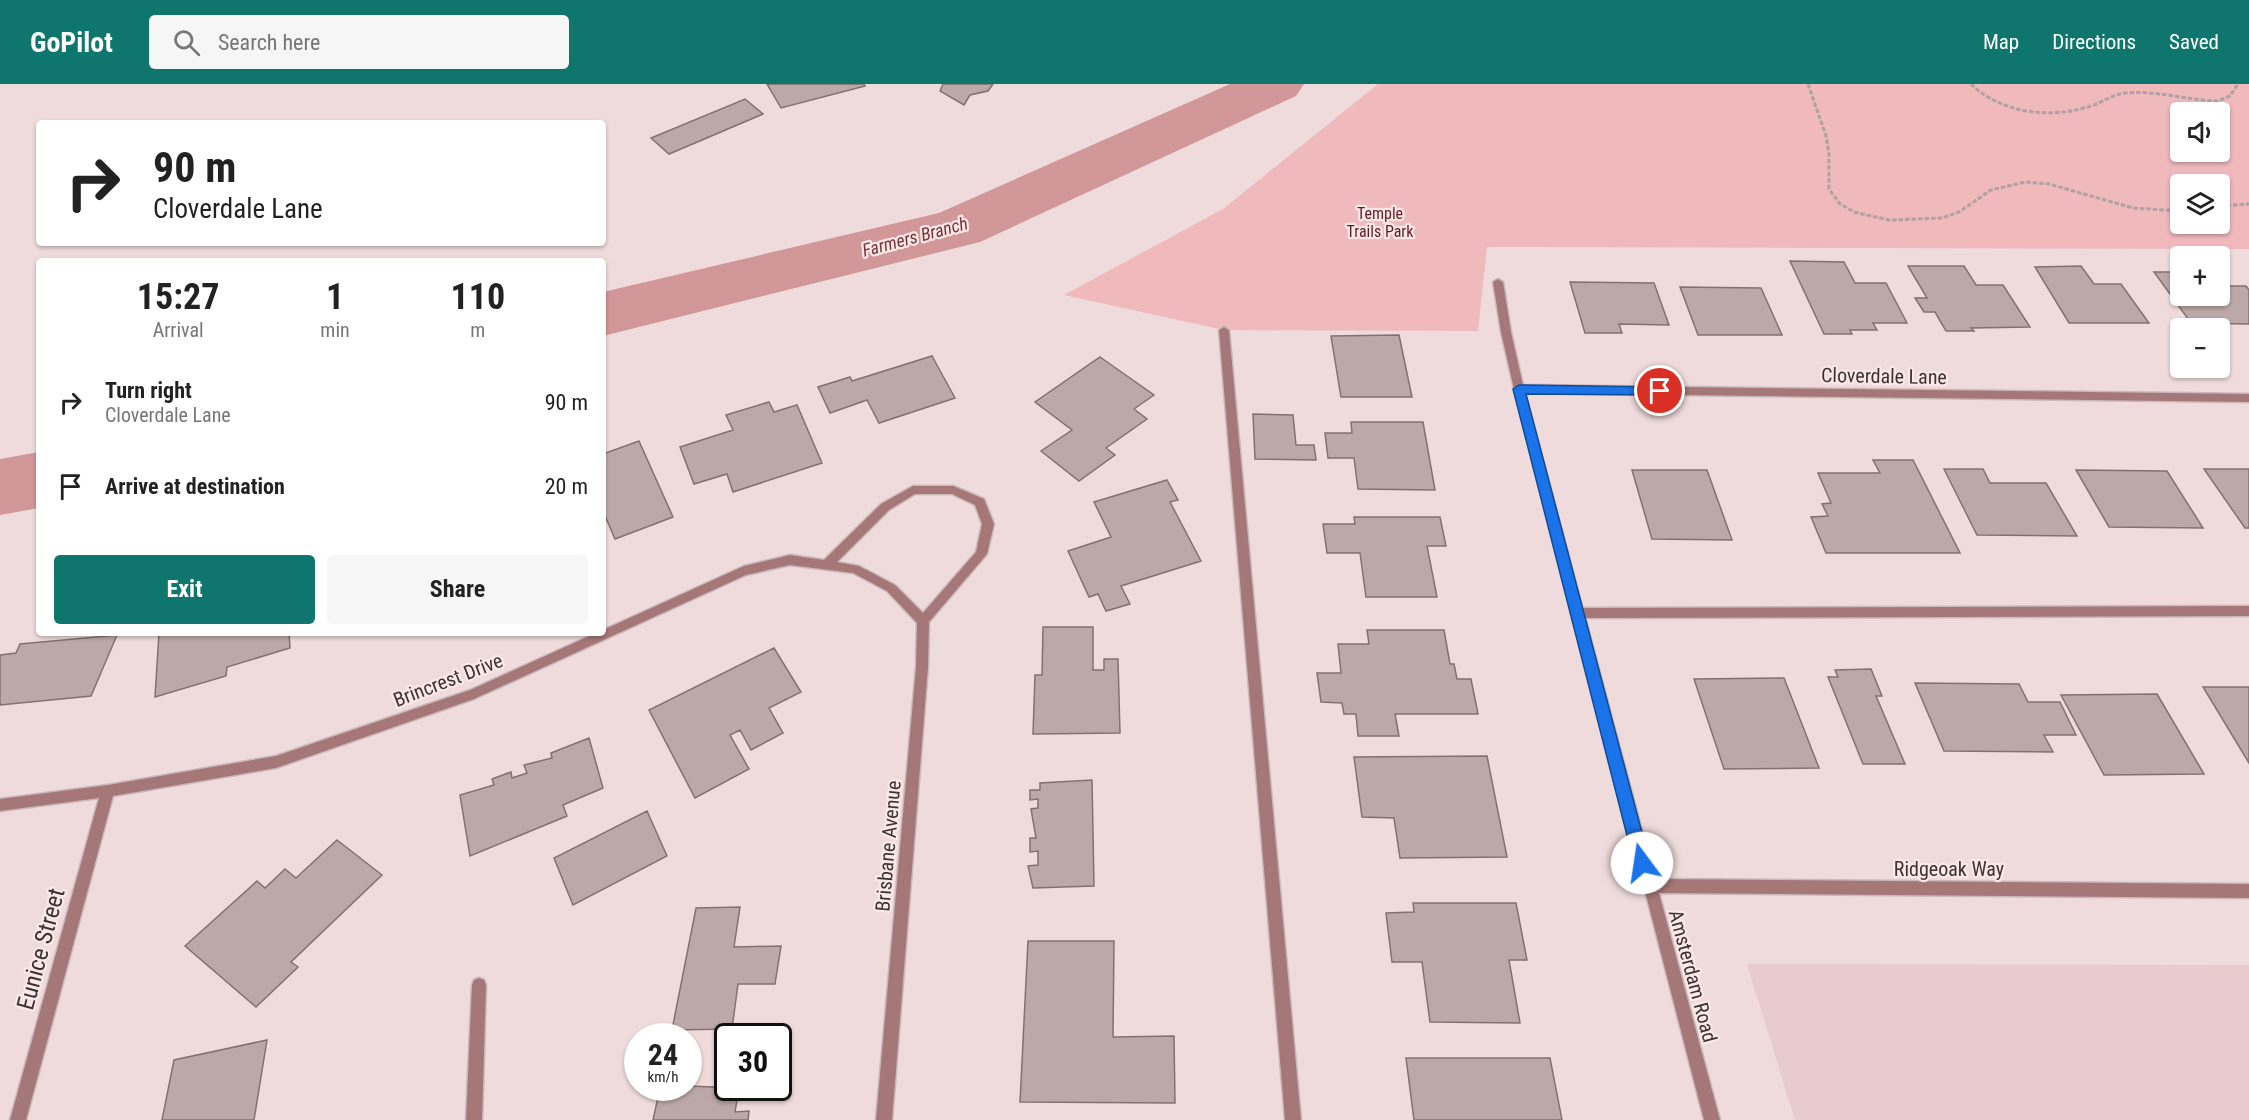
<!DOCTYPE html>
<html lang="en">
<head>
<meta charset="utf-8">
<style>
	body { margin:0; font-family:"Roboto Condensed",sans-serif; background:#f6f6f6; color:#222; height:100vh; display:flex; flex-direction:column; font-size:22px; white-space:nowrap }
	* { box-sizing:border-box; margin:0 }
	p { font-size:20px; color:#767676 }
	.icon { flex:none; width:33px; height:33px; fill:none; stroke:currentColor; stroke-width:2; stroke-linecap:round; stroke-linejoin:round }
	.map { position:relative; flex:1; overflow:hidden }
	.details { position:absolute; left:36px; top:174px; width:570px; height:378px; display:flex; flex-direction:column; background:#fff; border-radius:6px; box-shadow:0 2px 4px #0004 }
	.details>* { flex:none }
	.guide { position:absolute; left:36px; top:36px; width:570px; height:126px; border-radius:6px; box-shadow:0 2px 4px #0004; background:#fff; color:#222; overflow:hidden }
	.controls { position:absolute; left:2170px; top:18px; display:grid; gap:12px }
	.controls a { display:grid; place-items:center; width:60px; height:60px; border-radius:6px; background:#fff; box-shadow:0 2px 4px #0004; font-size:30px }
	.speed { position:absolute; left:624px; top:939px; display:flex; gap:12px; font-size:30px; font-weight:700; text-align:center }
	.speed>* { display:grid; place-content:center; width:78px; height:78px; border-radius:50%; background:#fff; box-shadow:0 2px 4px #0004; line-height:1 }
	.speed small { font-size:15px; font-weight:400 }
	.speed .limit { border:3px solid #111; border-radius:9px; background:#fff; color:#111 }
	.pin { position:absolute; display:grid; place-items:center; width:51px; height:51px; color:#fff; margin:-26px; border:3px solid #fff; border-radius:50%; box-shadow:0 2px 6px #0007 }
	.me { position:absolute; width:66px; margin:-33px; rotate:346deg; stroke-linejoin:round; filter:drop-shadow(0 0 4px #0008) }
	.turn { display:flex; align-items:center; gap:21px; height:126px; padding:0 18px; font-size:27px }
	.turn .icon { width:78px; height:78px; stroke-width:2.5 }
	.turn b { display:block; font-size:42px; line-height:51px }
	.eta { display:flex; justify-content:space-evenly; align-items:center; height:102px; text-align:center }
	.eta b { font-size:36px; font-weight:700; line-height:42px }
	.button { display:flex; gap:12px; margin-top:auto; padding:12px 18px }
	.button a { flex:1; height:69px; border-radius:6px; background:#0f766e; color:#fff; font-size:24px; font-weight:700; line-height:69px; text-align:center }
	.button a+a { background:#f6f6f6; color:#222 }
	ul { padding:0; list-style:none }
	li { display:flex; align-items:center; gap:18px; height:84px; padding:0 18px }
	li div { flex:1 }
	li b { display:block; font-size:22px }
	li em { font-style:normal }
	header { display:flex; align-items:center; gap:36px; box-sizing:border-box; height:84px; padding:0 30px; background:#0f766e; color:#fff }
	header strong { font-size:28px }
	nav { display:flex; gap:33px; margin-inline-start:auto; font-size:21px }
	.search { width:420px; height:54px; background:#f6f6f6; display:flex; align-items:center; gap:15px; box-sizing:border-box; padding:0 21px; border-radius:6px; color:#767676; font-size:22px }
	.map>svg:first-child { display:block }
</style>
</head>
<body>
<header>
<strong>GoPilot</strong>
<div class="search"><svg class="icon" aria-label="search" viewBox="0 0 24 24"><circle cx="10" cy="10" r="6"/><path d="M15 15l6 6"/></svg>Search here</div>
<nav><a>Map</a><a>Directions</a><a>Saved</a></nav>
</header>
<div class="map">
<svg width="2249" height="1036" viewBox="0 0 2249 1036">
	<rect width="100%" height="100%" fill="#efdbdb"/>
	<path fill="#e8cccd" d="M1747 880 2249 881V1036H1795Z"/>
	<path fill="#f0b9bb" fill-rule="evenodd" d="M1378 0H2249V165L1487 163 1478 247 1224 246 1064 211 1223 125ZM2181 28H2220V68H2181ZM2181 100H2220V140H2181Z"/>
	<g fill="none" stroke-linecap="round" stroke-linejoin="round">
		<path fill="#d29799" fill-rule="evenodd" d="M1230 0H1304L1296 12 980 158 603 252V208L939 129Z
			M39 368V424L0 431V375Z"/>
	</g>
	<path fill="#bca8a8" stroke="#837171" stroke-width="1.5" d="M767 0H864L865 2 781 24Z
		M943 0H993L988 7 970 11 964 21 940 7Z
		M745 15 763 30 669 70 651 54Z
		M1790 177 1844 178 1855 199H1886L1907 239H1873L1877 246H1850L1852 250H1824Z
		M1908 182H1964L1976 201H2003L2030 243 1971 244 1974 247H1946L1935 228H1924L1915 214H1927Z
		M2081 182 2094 200H2121L2149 239H2069L2035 183Z
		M2154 188H2181V212H2220V202H2246L2249 206V240L2191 239Z
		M1570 198 1654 199 1669 241 1619 240 1622 249H1585Z
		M1680 203 1761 204 1782 251H1698Z
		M1399 251 1412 313H1341L1331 252Z
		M932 272 955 314 879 339 867 316 830 329 818 303 850 293 852 297Z
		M1100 273 1154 311 1134 325 1147 335 1106 364 1115 371 1079 397 1041 367 1072 346 1035 318Z
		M769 318 774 328 797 321 822 379 733 408 727 390 694 400 680 363 733 346 726 331Z
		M1253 330 1293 331 1296 361H1314L1316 376 1255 375Z
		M1351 338H1423L1435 406 1358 405 1354 374H1328L1325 349H1352Z
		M639 357 673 433 615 455 603 427V370Z
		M1873 376H1913L1960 469H1826L1811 433 1828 432 1822 420 1831 419 1818 389H1880Z
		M1944 385H1983L1990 399H2046L2077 452 1977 451Z
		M2204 385H2249V444H2245Z
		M1632 386H1707L1732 456 1652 455Z
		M2076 386 2167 387 2203 444 2109 443Z
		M1167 396 1178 416 1170 418 1201 477 1121 502 1130 520 1106 527 1098 510 1089 513 1068 467 1111 453 1094 418Z
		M1354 433H1440L1446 462H1427L1437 513H1366L1360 469H1327L1323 440H1355Z
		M1043 543H1093V586H1104V575H1118L1120 649 1033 650 1035 591H1042Z
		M1367 546H1444L1450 580H1454L1457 595H1471L1478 630H1395L1399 652H1358L1356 630H1344L1342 619 1321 618 1317 589H1341L1338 560H1369Z
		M159 549H289L290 564 227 583 226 592 155 613Z
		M117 551 91 612 0 621V571L16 569 20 560Z
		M774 564 801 608 769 624 783 649 751 666 740 646 730 651 749 685 695 714 649 626Z
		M1871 585 1882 612H1876L1905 680H1863L1828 593H1838L1835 586Z
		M1784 594 1819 684 1724 685 1694 595Z
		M1915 599 2019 600 2028 618H2060L2076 651H2044L2053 668 1944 667Z
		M2203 603H2249V679Z
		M2157 610 2204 690 2104 691 2061 611Z
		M589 654 603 704 563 721 567 732 470 772 460 711 494 701 492 695 511 688 512 694 527 689 524 681 552 674 551 669Z
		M1487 672 1507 773 1400 774 1394 734 1362 733 1354 673Z
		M1092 696 1094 802 1033 804 1028 782 1038 781V767L1030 768V754H1036L1031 725 1038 724V715L1030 716V706H1040V699Z
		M647 727 667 772 573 821 554 774Z
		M337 756 382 791 291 878 298 883 256 923 185 862 257 797 265 804 285 785 296 794Z
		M1413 819H1516L1527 876H1509L1520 939 1430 938 1422 878H1392L1386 829 1414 828Z
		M740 823 734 863 781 862 775 900H738L732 945 672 946 696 824Z
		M1028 857H1114L1113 953 1174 952 1175 1019 1020 1018Z
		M267 956 254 1036H162L174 976Z
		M1406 974H1550L1562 1036H1414Z
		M688 1002 739 1004 735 1028 749 1027 748 1036H653L660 1004Z"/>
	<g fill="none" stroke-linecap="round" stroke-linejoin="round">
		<defs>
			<path id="lane" d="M1224 243 1229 246 1301 1036H1285L1219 246Z
				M2249 522V532L1577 534 1573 532 1571 529 1573 526 1577 524Z
				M479 894 484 896 486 901 482 1036H466L472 901 474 896Z"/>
			<path id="street" d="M1498 195 1503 198 1511 248 1523 301 2249 310V318L1525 309 1655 795 2249 800V814L1659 809 1720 1036H1704L1645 807 1641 802 1642 799 1514 305 1501 248 1493 198Z
				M913 402H953L984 415 994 440 987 470 929 538 928 583 892 1036H876L916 583 917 539 887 507 853 489 790 481 746 491 474 615 276 684 113 712 26 1036H10L99 714 0 727V715L108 701 276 672 470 606 596 549H603V546L744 482 790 471 824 476 881 420ZM915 410H952L975 421 982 440 976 468 923 529 895 501 859 482 837 478 889 426Z"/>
		</defs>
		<use href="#lane" stroke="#cbb9b9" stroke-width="3"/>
		<use href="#street" stroke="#cbb9b9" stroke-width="3"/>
		<path stroke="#b1a1a1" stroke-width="3" stroke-dasharray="4.5 2" stroke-linecap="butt" d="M1808 0 1826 52 1829 70V105L1840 120 1854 128 1889 136 1942 134 1959 128 1991 106 2025 98 2049 100 2133 124 2181 127
			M1971 0C2002 30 2051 35 2091 22 2103 18 2113 10 2126 9 2156 6 2187 16 2217 17L2230 12 2238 0
			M2220 122 2249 120"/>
		<use href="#lane" fill="#a67779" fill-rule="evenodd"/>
		<use href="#street" fill="#a67779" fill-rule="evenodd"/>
	</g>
	<path fill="#1a73e8" stroke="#114b97" stroke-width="1.5" d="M1519 301 1660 303 1666 307 1660 311 1526 310 1650 779 1648 784 1642 786 1637 784 1634 779 1513 305Z"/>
	<g text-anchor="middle" stroke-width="4.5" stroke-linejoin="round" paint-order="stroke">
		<g font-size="16" fill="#611b25" stroke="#fde8e8">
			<text x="1380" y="135">Temple<tspan x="1380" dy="18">Trails Park</tspan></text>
		</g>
		<g font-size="18" font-style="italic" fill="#7a3239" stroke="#fde8e8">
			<text transform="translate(915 153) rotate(-15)" y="6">Farmers Branch</text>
		</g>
		<g font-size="20" fill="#3b3333" stroke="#fde8e8">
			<text transform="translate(1884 292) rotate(1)" y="7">Cloverdale Lane</text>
			<text transform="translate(448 596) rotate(-21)" y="7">Brincrest Drive</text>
			<text transform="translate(888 762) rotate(-85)" y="7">Brisbane Avenue</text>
			<text x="1949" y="792">Ridgeoak Way</text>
			<text transform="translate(1693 892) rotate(75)" y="7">Amsterdam Road</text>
		</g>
		<g font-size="24" fill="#3b3333" stroke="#fde8e8">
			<text transform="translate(41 865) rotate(-75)" y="8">Eunice Street</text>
		</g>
	</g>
</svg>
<div class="controls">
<a><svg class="icon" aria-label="sound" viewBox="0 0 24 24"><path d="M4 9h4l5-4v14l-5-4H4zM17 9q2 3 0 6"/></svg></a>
<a><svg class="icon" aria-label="layers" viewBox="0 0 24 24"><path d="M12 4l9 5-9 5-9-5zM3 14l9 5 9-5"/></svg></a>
<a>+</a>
<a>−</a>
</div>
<div class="speed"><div>24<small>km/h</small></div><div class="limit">30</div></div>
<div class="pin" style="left:1660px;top:307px;background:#d93025"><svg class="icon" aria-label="arrive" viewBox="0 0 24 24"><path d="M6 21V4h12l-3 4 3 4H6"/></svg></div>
<svg class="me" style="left:1642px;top:779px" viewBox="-20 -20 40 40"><circle r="19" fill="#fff"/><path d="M0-13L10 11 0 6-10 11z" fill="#1a73e8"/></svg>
<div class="guide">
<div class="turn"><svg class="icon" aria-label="right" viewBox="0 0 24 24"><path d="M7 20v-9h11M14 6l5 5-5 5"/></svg><div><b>90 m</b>Cloverdale Lane</div></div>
</div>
<section class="details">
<div class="eta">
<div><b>15:27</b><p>Arrival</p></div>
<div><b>1</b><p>min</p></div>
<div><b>110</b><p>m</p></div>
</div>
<ul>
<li><svg class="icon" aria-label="right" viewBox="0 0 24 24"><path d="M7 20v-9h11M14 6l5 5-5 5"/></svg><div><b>Turn right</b><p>Cloverdale Lane</p></div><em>90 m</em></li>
<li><svg class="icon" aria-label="arrive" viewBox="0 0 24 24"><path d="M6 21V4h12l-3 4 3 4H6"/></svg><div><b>Arrive at destination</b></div><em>20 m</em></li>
</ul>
<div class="button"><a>Exit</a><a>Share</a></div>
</section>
</div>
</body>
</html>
